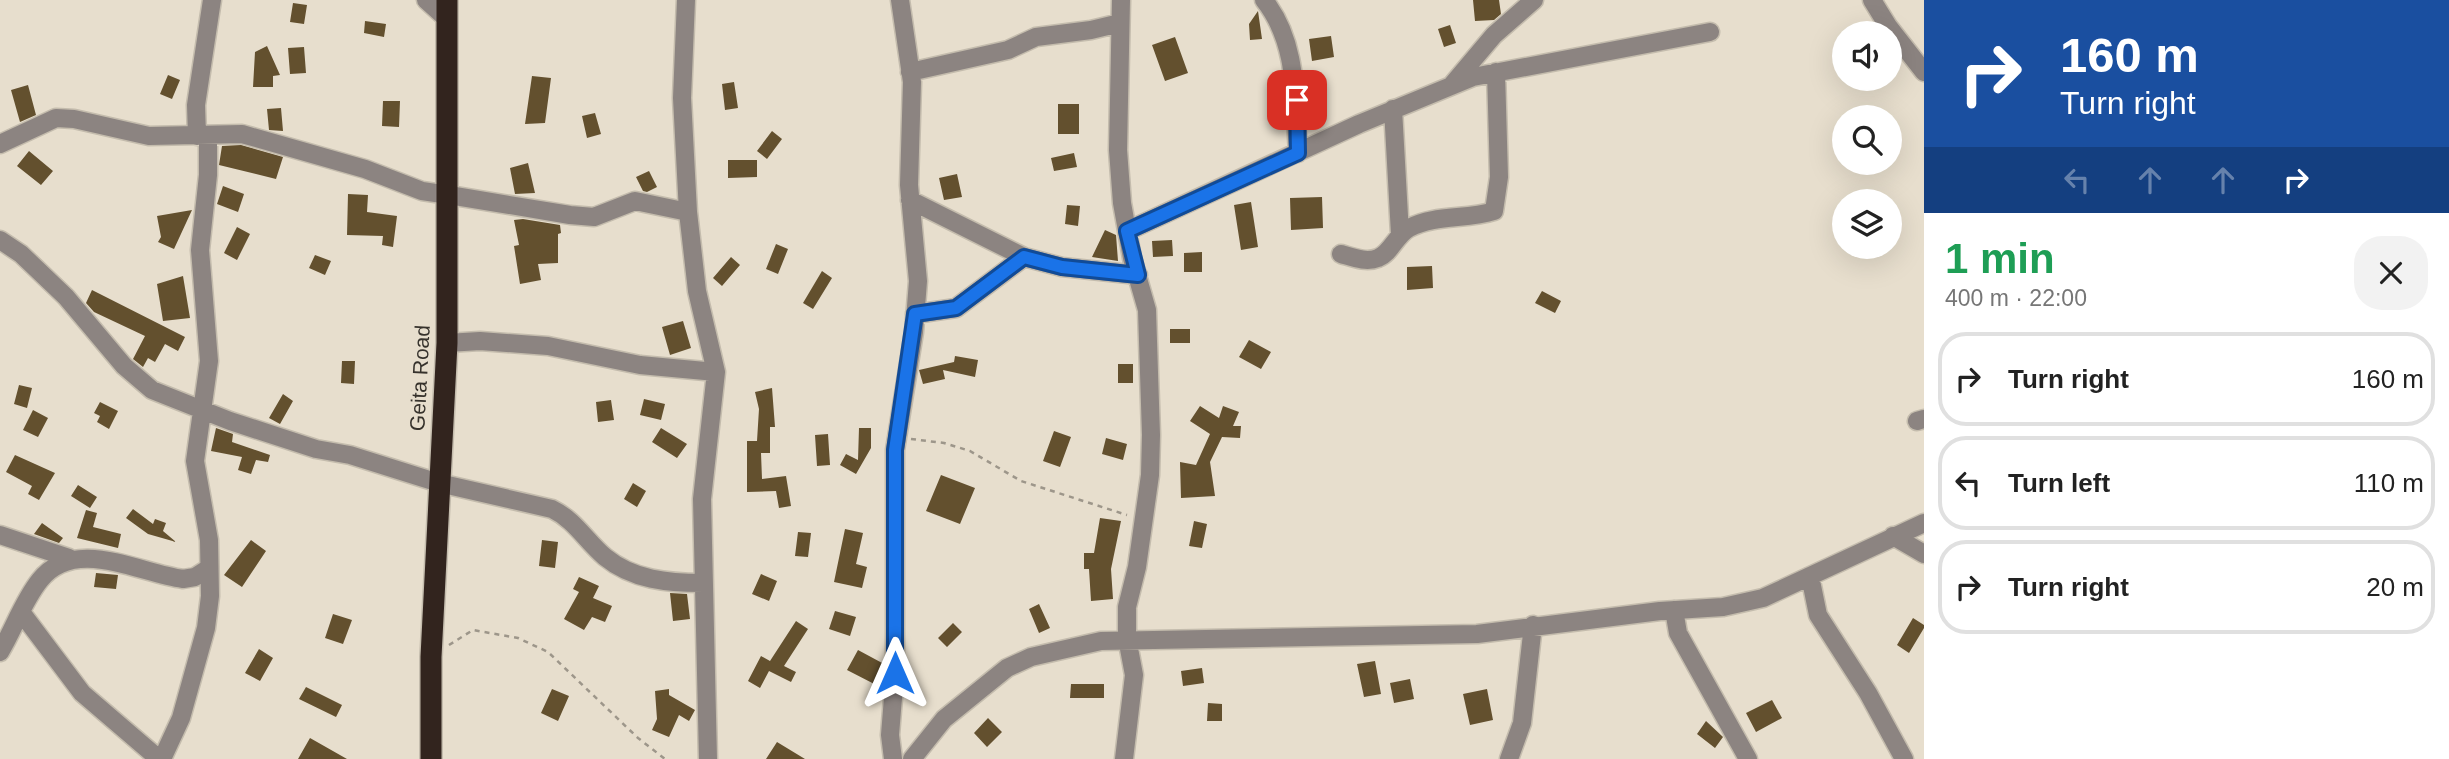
<!DOCTYPE html>
<html lang="en">
<head>
<meta charset="utf-8">
<style>
	body { margin:0; font-family:Helvetica,sans-serif; background:#f2f2f2; color:#222; height:100vh; display:flex; flex-direction:column; font-size:26px; white-space:nowrap }
	* { box-sizing:border-box; margin:0 }
	p { font-size:23px; color:#767676 }
	.icon { flex:none; width:38px; height:38px; fill:none; stroke:currentColor; stroke-width:2; stroke-linecap:round; stroke-linejoin:round }
	.map { position:relative; flex:1; overflow:hidden }
	.sheet { display:flex; flex-direction:column; background:#fff; width:525px }
	.sheet>* { flex:none }
	.guide { background:#1a4fa0; color:#fff; overflow:hidden }
	.buttons { position:absolute; left:1832px; top:21px; display:grid; gap:14px }
	.buttons a { display:grid; place-items:center; width:70px; height:70px; border-radius:50%; background:#fff; box-shadow:0 7px 28px #0002; font-size:35px }
	.pin { position:absolute; display:grid; place-items:center; width:60px; height:60px; color:#fff; margin:-30px; border-radius:14px; box-shadow:0 4px 10px #0006 }
	.me { position:absolute; width:77px; margin:-38px; rotate:0deg; stroke-linejoin:round; filter:drop-shadow(0 0 5px #0008) }
	.turn { display:flex; align-items:center; gap:24px; height:147px; padding:0 21px; font-size:32px }
	.turn .icon { width:91px; height:91px; stroke-width:2.5 }
	.turn b { display:block; font-size:49px; line-height:60px }
	.lanes { display:flex; align-items:center; height:66px; padding:0 21px; background:#0003; justify-content:center; gap:35px; direction:ltr }
	.lanes .off { opacity:.35 }
	.round { display:grid; place-items:center; flex:none; width:74px; height:74px; border-radius:28px; background:#f2f2f2 }
	.head { display:flex; align-items:center; justify-content:space-between; height:119px; padding:0 21px }
	h1 { font-size:42px; font-weight:600; line-height:52px; color:#1e9e55 }
	ul { padding:0; list-style:none }
	li { display:flex; align-items:center; gap:21px; height:94px; margin:0 14px 10px; padding:0 7px; border:4px solid #e0e0e0; border-radius:28px }
	li div { flex:1 }
	li b { display:block; font-size:26px }
	li em { font-style:normal }
	main { display:flex; flex:1; min-height:0 }
	.map>svg:first-child { display:block }
</style>
</head>
<body>
<main>
<div class="map">
<svg width="1924" height="759" viewBox="0 0 1924 759">
	<rect width="100%" height="100%" fill="#e7decd"/>
	<path fill="#63502e" d="M1473 0H1499L1501 14 1494 20 1475 21Z
		M293 3 307 5 304 24 290 22Z
		M1258 11 1262 39 1250 40 1249 24Z
		M365 21 386 24 384 37 364 33Z
		M1450 25 1456 43 1444 47 1438 29Z
		M1331 36 1334 57 1312 61 1309 39Z
		M1175 37 1188 73 1165 81 1152 45Z
		M267 46 280 75 273 76V87H253L255 52Z
		M304 47 306 73 290 74 288 48Z
		M168 75 180 80 172 99 160 94Z
		M532 76 551 78 545 123 525 124Z
		M734 82 738 108 725 110 722 84Z
		M28 85 36 115 20 122 11 90Z
		M383 101H400L399 127 382 126Z
		M1058 104H1079V134H1058Z
		M281 108 283 131 269 130 267 109Z
		M595 113 601 134 587 138 582 116Z
		M772 131 782 139 767 159 757 151Z
		M241 145 283 157 276 179 219 165 222 146Z
		M29 151 53 171 41 185 17 166Z
		M1074 153 1077 167 1054 171 1051 158Z
		M728 160H757V177L728 178Z
		M528 163 535 193 515 194 510 168Z
		M649 171 657 187 647 192 643 191 636 177Z
		M957 174 962 197 944 200 939 178Z
		M223 186 244 194 238 212 217 204Z
		M348 194 368 195 367 212 397 216 393 247 382 245 383 236 347 235Z
		M1322 197 1323 228 1291 230 1290 198Z
		M1251 202 1258 247 1241 250 1234 205Z
		M1067 205 1080 206 1078 226 1065 224Z
		M192 210 174 249 158 242 161 237 157 216Z
		M523 219 560 225 561 233 558 234V263L538 264 541 280 520 284 514 246 519 245 514 220Z
		M237 227 250 234 237 260 224 253Z
		M1105 230 1116 235 1118 261 1092 257Z
		M1172 240 1173 256 1153 257 1152 241Z
		M776 244 788 249 778 274 766 269Z
		M1202 252V272H1184V253Z
		M315 255 331 261 325 275 309 268Z
		M731 257 740 265 722 286 713 278Z
		M1432 266 1433 288 1407 290V267Z
		M822 271 832 278 813 309 803 303Z
		M183 276 190 318 163 321 157 284Z
		M92 290 185 337 178 351 165 344 155 362 148 358 143 367 133 359 145 336 94 312 86 303Z
		M1542 291 1561 301 1555 313 1535 303Z
		M683 321 691 348 670 355 662 327Z
		M1170 329H1190V343H1170Z
		M1249 340 1271 352 1261 369 1239 357Z
		M955 356 978 360 975 377 943 370 945 379 923 384 919 370 954 362Z
		M342 361H355L354 384 341 383Z
		M1118 364H1133V383H1118Z
		M19 385 32 388 27 408 14 404Z
		M772 388 775 427H770V453H761L762 479 786 476 791 506 779 508 776 491 747 492V441H757L759 409 755 392Z
		M283 394 293 401 280 424 269 418Z
		M644 399 665 404 661 420 640 415Z
		M611 400 614 420 598 422 596 402Z
		M100 402 118 411 109 429 97 422 100 416 94 413Z
		M1200 406 1219 418 1223 406 1239 412 1233 426H1241L1240 438 1222 437 1210 462 1215 496 1181 498 1180 462 1196 465 1210 434 1190 421Z
		M33 410 48 418 38 437 23 430Z
		M216 428 233 434 232 442 270 455 268 462 256 460 251 474 238 470 242 457 211 451Z
		M661 428 687 444 677 458 652 442Z
		M859 428H871V448L856 474 840 465 846 454 858 460Z
		M1054 431 1071 437 1060 467 1043 461Z
		M828 434 830 465 817 466 815 435Z
		M1106 438 1127 444 1123 460 1102 454Z
		M15 455 55 473 39 500 28 494 32 486 6 472Z
		M941 475 975 488 960 524 926 511Z
		M633 483 646 491 637 507 624 499Z
		M78 485 97 497 90 508 71 496Z
		M133 509 153 524 155 519 166 523 163 531 176 542 148 534 126 518Z
		M86 510 97 513 93 527 121 534 118 548 77 538Z
		M1100 518 1121 521 1111 569 1113 599 1091 601 1089 569H1084V553H1094Z
		M1194 521 1207 524 1202 548 1189 546Z
		M42 523 63 538 59 543 34 534Z
		M845 529 863 533 856 564 867 567 862 588 834 582Z
		M798 532 811 533 808 557 795 556Z
		M251 540 266 551 242 587 224 575Z
		M542 540 558 542 555 568 539 566Z
		M96 573 118 575 116 589 94 587Z
		M761 574 777 581 769 601 752 594Z
		M579 577 599 586 593 598 612 606 605 622 592 617 584 630 564 619 579 592 573 589Z
		M670 593 687 594 690 619 673 621Z
		M1039 604 1050 628 1039 633 1029 609Z
		M835 611 856 617 850 636 829 629Z
		M333 614 352 620 343 644 325 638Z
		M1913 618 1924 625V628L1909 653 1897 645Z
		M796 621 808 629 784 666 796 672 791 682 769 671 760 688 748 681 761 656 770 661Z
		M953 623 962 632 947 647 938 638Z
		M259 649 273 658 260 681 245 673Z
		M858 650 884 664 882 688 847 670Z
		M1375 661 1381 694 1364 697 1357 664Z
		M1202 668 1204 683 1183 686 1181 671Z
		M1410 679 1414 699 1394 703 1390 683Z
		M1071 684H1104V698H1070Z
		M306 687 342 705 336 717 299 699Z
		M552 689 569 696 558 721 541 713Z
		M669 689V695L695 710 689 721 679 715 669 737 652 730 657 719 655 691Z
		M1487 689 1493 720 1470 725 1463 694Z
		M1772 700 1782 718 1756 732 1746 713Z
		M1208 703 1222 704V721H1207Z
		M988 718 1002 732 987 747 974 733Z
		M1706 721 1723 737 1715 748 1697 734Z
		M310 738 347 759H298Z
		M777 742 805 759H766Z"/>
	<g fill="none" stroke-linecap="round" stroke-linejoin="round">
		<defs>
			<path id="minor" d="M426 0 446 18
				M686 0 682 98 688 212 697 291 716 372 702 499 708 759
				M1121 0 1118 150 1122 203 1132 258 1147 310 1151 435 1150 475 1137 567 1127 607V638L1134 675 1124 759
				M1264 0C1299 44 1294 100 1298 153
				M1872 0 1888 26 1924 72
				M910 72 1008 50 1036 37 1091 30 1120 23
				M1451 86 1494 35 1534 0
				M1393 109 1400 234
				M197 136 196 105 212 0
				M0 144 56 118 74 119 149 136 242 134 365 169 422 191 449 195 570 215 594 217 635 201 688 212
				M910 200 1024 257 1062 267 1138 275
				M1127 231 1359 124 1473 77 1710 32
				M0 240 21 254 66 297 124 366 152 390 230 421 316 449 350 455 439 483 552 509C575 520 586 541 605 557 633 580 668 583 703 583
				M1341 254C1352 257 1366 263 1378 258 1391 253 1396 235 1409 228 1436 214 1466 220 1494 211L1499 177 1496 72
				M915 314 956 308 1024 257
				M447 343 480 341 548 346 640 365 716 372
				M1917 421 1924 419
				M0 535 69 558
				M1893 536 1924 554
				M1810 576 1818 615 1868 693 1904 759
				M1674 610 1678 633 1748 759
				M21 612 82 693 159 759
				M0 652C14 629 23 601 40 580 75 536 138 573 183 579L195 577 209 568
				M162 759 181 718 206 628 210 596 209 540 195 461 209 361 200 250 208 175V136
				M893 759 890 735 895 673V450L914 332 918 281 909 185 912 82 900 0
				M912 759 944 719 1007 668 1031 657 1101 641 1477 634 1660 611 1723 607 1763 598 1924 523
				M1509 759 1522 723 1533 625"/>
			<path id="highway" d="M431 759V657L447 343V0"/>
		</defs>
		<use href="#minor" stroke="#c4bcad" stroke-width="21"/>
		<use href="#highway" stroke="#c4bcad" stroke-width="24"/>
		<path stroke="#9d968a" stroke-width="2.5" stroke-dasharray="5 5" stroke-linecap="butt" d="M911 439 944 443 970 451 1021 481 1127 515
			M449 645 473 630 518 638 548 652 638 738 665 759"/>
		<use href="#minor" stroke="#8c8481" stroke-width="18"/>
		<use href="#highway" stroke="#32241e" stroke-width="21"/>
	</g>
	<g fill="none" stroke-linecap="round" stroke-linejoin="round">
		<defs>
			<path id="route" d="M895 673V450L915 314 956 308 1024 257 1062 267 1138 275 1127 231 1298 153 1297 100"/>
		</defs>
		<use href="#route" stroke="#114b97" stroke-width="18"/>
		<use href="#route" stroke="#1a73e8" stroke-width="12"/>
	</g>
	<g text-anchor="middle" stroke-width="7" stroke-linejoin="round" paint-order="stroke">
		<g font-size="21" fill="#36322c" stroke="#e7decd">
			<text transform="translate(420 378) rotate(-87)" y="7">Geita Road</text>
		</g>
	</g>
</svg>
<div class="buttons">
<a><svg class="icon" aria-label="sound" viewBox="0 0 24 24"><path d="M4 9h4l5-4v14l-5-4H4zM17 9q2 3 0 6"/></svg></a>
<a><svg class="icon" aria-label="search" viewBox="0 0 24 24"><circle cx="10" cy="10" r="6"/><path d="M15 15l6 6"/></svg></a>
<a><svg class="icon" aria-label="layers" viewBox="0 0 24 24"><path d="M12 4l9 5-9 5-9-5zM3 14l9 5 9-5"/></svg></a>
</div>
<div class="pin" style="left:1297px;top:100px;background:#d93025"><svg class="icon" aria-label="arrive" viewBox="0 0 24 24"><path d="M6 21V4h12l-3 4 3 4H6"/></svg></div>
<svg class="me" style="left:895px;top:673px" viewBox="-20 -20 40 40"><path d="M0-17L14 15 0 8-14 15z" fill="#1a73e8" stroke="#fff" stroke-width="4"/></svg>
</div>
<section class="sheet">
<div class="guide">
<div class="turn"><svg class="icon" aria-label="right" viewBox="0 0 24 24"><path d="M7 20v-9h11M14 6l5 5-5 5"/></svg><div><b>160 m</b>Turn right</div></div>
<div class="lanes"><svg class="icon off" aria-label="left" viewBox="0 0 24 24"><path d="M17 20v-9H6M10 6l-5 5 5 5"/></svg><svg class="icon off" aria-label="ahead" viewBox="0 0 24 24"><path d="M12 20V5M6 11l6-6 6 6"/></svg><svg class="icon off" aria-label="ahead" viewBox="0 0 24 24"><path d="M12 20V5M6 11l6-6 6 6"/></svg><svg class="icon" aria-label="right" viewBox="0 0 24 24"><path d="M7 20v-9h11M14 6l5 5-5 5"/></svg></div>
</div>
<div class="head"><div><h1>1 min</h1><p>400 m · 22:00</p></div><a class="round"><svg class="icon" aria-label="close" viewBox="0 0 24 24"><path d="M6 6l12 12M18 6L6 18"/></svg></a></div>
<ul>
<li><svg class="icon" aria-label="right" viewBox="0 0 24 24"><path d="M7 20v-9h11M14 6l5 5-5 5"/></svg><div><b>Turn right</b></div><em>160 m</em></li>
<li><svg class="icon" aria-label="left" viewBox="0 0 24 24"><path d="M17 20v-9H6M10 6l-5 5 5 5"/></svg><div><b>Turn left</b></div><em>110 m</em></li>
<li><svg class="icon" aria-label="right" viewBox="0 0 24 24"><path d="M7 20v-9h11M14 6l5 5-5 5"/></svg><div><b>Turn right</b></div><em>20 m</em></li>
</ul>
</section>
</main>
</body>
</html>
